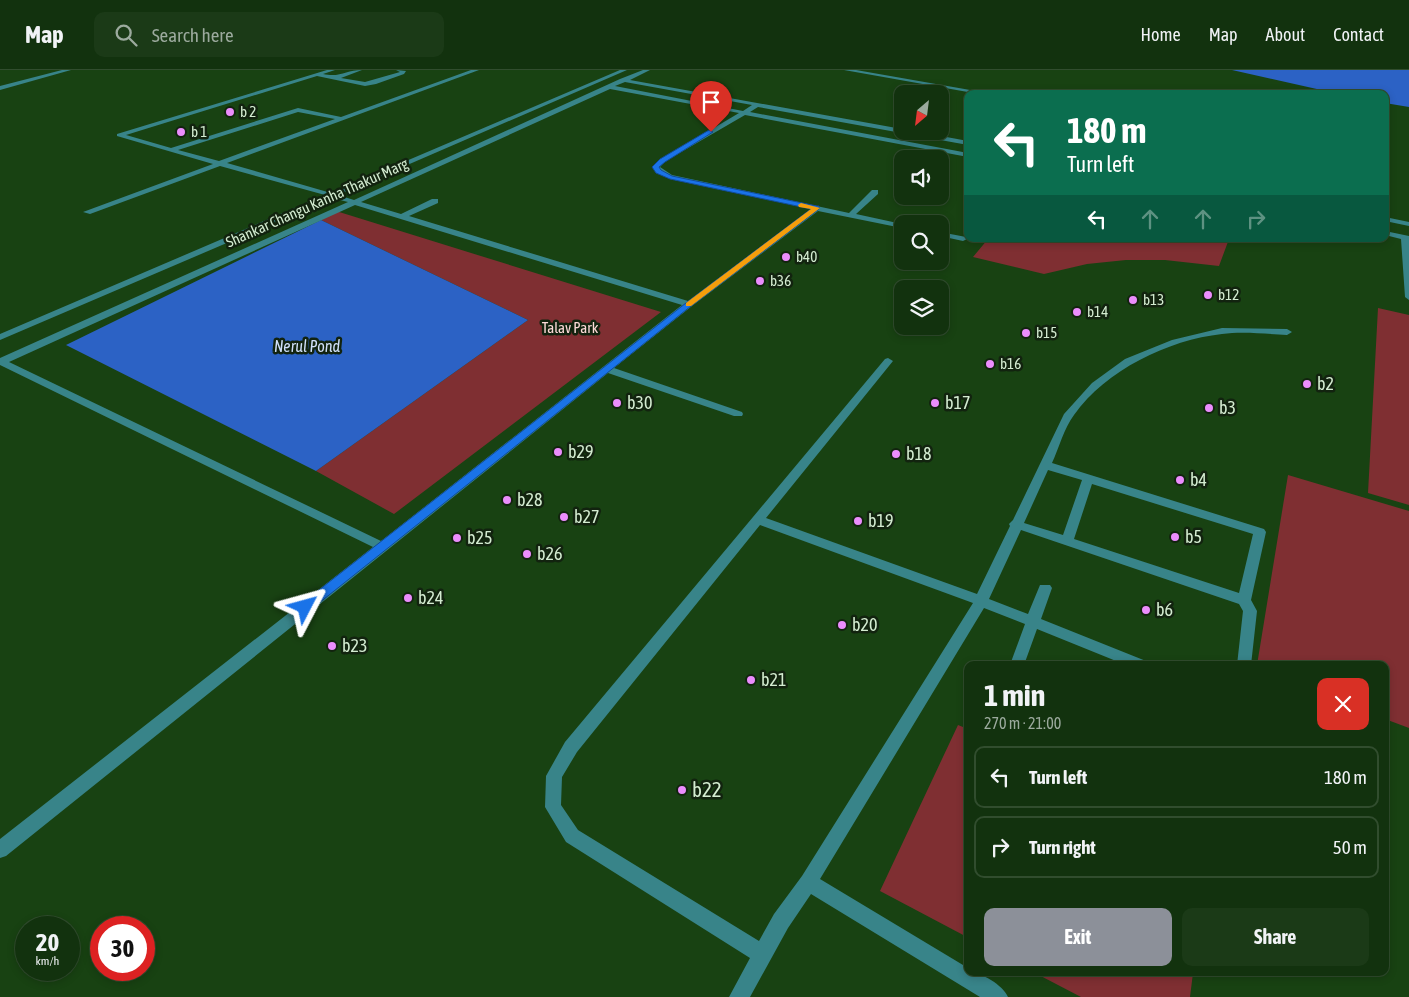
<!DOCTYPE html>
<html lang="en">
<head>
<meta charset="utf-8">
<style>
	body { margin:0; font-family:"Asap Condensed",sans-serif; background:#1b3a17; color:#f1f3f6; height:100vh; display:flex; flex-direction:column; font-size:19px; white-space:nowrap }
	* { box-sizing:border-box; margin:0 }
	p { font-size:16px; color:#9caa9e }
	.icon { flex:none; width:28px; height:28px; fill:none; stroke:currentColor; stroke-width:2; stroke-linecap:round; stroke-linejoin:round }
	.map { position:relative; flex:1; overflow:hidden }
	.details { position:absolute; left:964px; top:591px; width:425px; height:315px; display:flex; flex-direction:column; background:#12320e; border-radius:10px; box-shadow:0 2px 8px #0003,0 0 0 1px #314d2e }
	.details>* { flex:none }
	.top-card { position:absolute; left:964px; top:20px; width:425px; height:152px; border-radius:10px; box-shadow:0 2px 8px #0003,0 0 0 1px #314d2e; background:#0b6e4f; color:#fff; overflow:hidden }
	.needle { width:32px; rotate:208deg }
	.fabs { position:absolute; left:894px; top:15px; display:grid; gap:10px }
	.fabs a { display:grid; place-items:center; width:55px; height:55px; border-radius:10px; background:#12320e; box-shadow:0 2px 8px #0003,0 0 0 1px #314d2e; font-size:25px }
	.speed { position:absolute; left:15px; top:846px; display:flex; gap:10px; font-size:25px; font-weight:700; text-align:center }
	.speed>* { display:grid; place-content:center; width:65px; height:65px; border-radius:50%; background:#12320e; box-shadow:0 2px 8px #0003,0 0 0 1px #314d2e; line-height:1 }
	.speed small { font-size:12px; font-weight:400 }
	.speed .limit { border:8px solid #d22; background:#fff; color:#111 }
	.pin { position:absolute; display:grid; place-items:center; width:42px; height:42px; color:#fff; margin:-51px -21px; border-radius:50% 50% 50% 0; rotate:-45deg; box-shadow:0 0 5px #0007 }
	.pin .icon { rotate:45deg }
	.me { position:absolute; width:55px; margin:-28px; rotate:51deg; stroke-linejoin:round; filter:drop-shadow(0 0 4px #0008) }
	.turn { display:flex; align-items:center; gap:18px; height:105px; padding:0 20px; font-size:22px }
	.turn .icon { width:65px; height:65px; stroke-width:2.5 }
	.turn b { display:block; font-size:35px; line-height:42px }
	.lanes { display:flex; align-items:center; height:48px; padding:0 20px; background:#0003; justify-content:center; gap:25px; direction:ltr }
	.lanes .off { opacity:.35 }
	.round { display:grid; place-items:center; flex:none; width:52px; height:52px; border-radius:10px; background:#1b3a17 }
	.head { display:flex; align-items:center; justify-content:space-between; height:85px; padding:0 20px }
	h1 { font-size:30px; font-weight:700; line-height:38px }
	.button { display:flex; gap:10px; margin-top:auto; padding:10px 20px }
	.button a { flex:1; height:58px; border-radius:10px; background:#8c9099; color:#fff; font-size:20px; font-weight:700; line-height:58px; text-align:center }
	.button a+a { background:#1b3a17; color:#f1f3f6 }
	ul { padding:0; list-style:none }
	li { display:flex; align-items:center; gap:15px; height:62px; margin:0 10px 8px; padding:0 10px; border:2px solid #314d2e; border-radius:10px }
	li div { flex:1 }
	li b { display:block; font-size:19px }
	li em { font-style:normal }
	header { display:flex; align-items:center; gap:30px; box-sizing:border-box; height:70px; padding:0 25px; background:#12320e; border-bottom:1px solid #314d2e }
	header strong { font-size:24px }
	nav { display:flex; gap:28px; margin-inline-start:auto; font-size:18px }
	.search { width:350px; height:45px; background:#1b3a17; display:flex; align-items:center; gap:12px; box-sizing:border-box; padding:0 18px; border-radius:10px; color:#9caa9e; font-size:19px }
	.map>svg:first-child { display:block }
</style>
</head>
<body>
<header>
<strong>Map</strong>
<div class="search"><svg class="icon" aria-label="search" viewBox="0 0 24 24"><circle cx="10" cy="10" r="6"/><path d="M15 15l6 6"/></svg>Search here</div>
<nav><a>Home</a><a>Map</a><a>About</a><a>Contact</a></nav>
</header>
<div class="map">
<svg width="1409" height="927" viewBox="0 0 1409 927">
	<rect width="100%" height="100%" fill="#184212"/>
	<path fill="#7f2f32" d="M336 141 661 242 394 444 316 401 528 250 321 150Z
		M988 169H1229L1219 196 1165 190H1126L1087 194 1044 204 973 187Z
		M1378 238 1409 245V435L1368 423Z
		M1288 405 1409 441V658L1385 649V595H1257Z
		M958 655 968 659 967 867 880 821Z
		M1035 903H1193L1190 927H1081Z"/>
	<path fill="#2c62c5" d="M1232 0H1409V37L1385 33V24H1339Z
		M321 150 528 250 316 401 66 275Z"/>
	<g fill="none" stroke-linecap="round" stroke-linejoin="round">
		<path fill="#388489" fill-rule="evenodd" d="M62 0H71L0 20V16Z
			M327 0H335L323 4C340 8 346 0 362 0L341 8 365 12 400 2 396 0 406 1 404 4 376 14 365 16 317 6 126 65 171 78 298 38 341 47 471 0H479L227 93 331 123 620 0H627L338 125 354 130 620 9 643 0H650L630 10 902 59V61H914L968 71V75L758 37 750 42 968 83V87L745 45 664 92 660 97 672 105 849 143 872 120H878V124L856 144 902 154V158L818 141 692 236 614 298 742 342 743 344 742 346H734L608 303 6 786 0 788V769L373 477 0 295V288L348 132 332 128 0 270V264L325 125 220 96 90 144 83 142 213 94 117 66V64ZM625 12 752 35 743 41 615 16ZM610 19 739 43 660 90 653 97 656 102 670 109 811 139 688 231 409 146 438 133V129H432L401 144 361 132ZM298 42 335 49 219 91 178 80ZM355 135 682 235 381 471 9 292Z
			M844 0H856L993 24H979Z
			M1385 147 1409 152V156L1385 151Z
			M1385 161 1409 166V230L1405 227 1401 169 1385 165Z
			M940 162 966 167 967 169 963 171 940 166Z
			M1222 258 1287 259 1292 262 1287 265C1266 264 1243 261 1222 264 1168 270 1106 300 1074 345 1064 358 1059 378 1052 393L1264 459 1266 462 1251 530 1257 541 1251 595H1237L1243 541 1239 534 1021 460 989 529 1028 544 1040 515H1050L1052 518 1041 549 1146 591 1148 595H1126L1037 559 1024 595H1012L1011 592 1025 554 984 538 820 809 968 898V902C981 902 1003 915 1008 927H980L811 824 788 858 750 927H729L750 888 566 772 545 737 546 706 565 672 885 289 888 288 893 291 766 448 977 524 1010 456 1009 454 1013 450 1064 344 1092 313 1125 289 1172 270ZM1048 400 1082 410 1063 465 1024 453ZM1092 414 1253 464 1239 523 1074 469ZM760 455 973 533 802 806 774 844 759 871 578 760 561 735 562 707 577 682Z"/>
	</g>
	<path fill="#1a73e8" stroke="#114b97" d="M709 60 713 62 665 92 659 97 661 100 672 106 817 136H819V139L691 236 309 541H301L299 537 301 534 686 233 811 139 670 109 656 103 652 97 660 89Z"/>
	<path fill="#f59e0b" d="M801 133 820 138 691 236H686V233L811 139 799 137 798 135Z"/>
	<g fill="#eb8dfc" stroke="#12230f" stroke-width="2">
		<circle cx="230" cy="42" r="5"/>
		<circle cx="181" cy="62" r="5"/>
		<circle cx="786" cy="187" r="5"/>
		<circle cx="760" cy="211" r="5"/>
		<circle cx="1208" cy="225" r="5"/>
		<circle cx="1133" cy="230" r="5"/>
		<circle cx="1077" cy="242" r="5"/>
		<circle cx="1026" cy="263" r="5"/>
		<circle cx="990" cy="294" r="5"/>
		<circle cx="1307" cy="314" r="5"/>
		<circle cx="617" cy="333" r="5"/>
		<circle cx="935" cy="333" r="5"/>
		<circle cx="1209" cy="338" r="5"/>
		<circle cx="558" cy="382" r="5"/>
		<circle cx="896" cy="384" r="5"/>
		<circle cx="1180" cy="410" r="5"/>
		<circle cx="507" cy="430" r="5"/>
		<circle cx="564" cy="447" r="5"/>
		<circle cx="858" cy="451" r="5"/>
		<circle cx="1175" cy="467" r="5"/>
		<circle cx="457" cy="468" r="5"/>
		<circle cx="527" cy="484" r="5"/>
		<circle cx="408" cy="528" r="5"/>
		<circle cx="1146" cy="540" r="5"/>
		<circle cx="842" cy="555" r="5"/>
		<circle cx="332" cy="576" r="5"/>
		<circle cx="751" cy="610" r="5"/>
		<circle cx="682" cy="720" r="5"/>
	</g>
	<g text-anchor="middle" stroke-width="5" stroke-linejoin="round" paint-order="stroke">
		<g font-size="15" fill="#d4ecd1" stroke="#12230f" text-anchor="start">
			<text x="240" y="47">b 2</text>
			<text x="191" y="67">b 1</text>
			<text x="796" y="192">b40</text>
			<text x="770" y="216">b36</text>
			<text x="1218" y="230">b12</text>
			<text x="1143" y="235">b13</text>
			<text x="1087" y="247">b14</text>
			<text x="1036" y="268">b15</text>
			<text x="1000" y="299">b16</text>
		</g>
		<g font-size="15" fill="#d4ecd1" stroke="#12230f">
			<text transform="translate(317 133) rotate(-24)" y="5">Shankar Changu Kanha Thakur Marg</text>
		</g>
		<g font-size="15" fill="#fddad8" stroke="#12230f">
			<text x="570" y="263">Talav Park</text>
		</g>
		<g font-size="16" font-style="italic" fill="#d1e0fa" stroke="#12230f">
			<text x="307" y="282">Nerul Pond</text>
		</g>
		<g font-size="18" fill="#d4ecd1" stroke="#12230f" text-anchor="start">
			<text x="1317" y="320">b2</text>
			<text x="627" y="339">b30</text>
			<text x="945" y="339">b17</text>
			<text x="1219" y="344">b3</text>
			<text x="568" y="388">b29</text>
			<text x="906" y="390">b18</text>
			<text x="1190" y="416">b4</text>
			<text x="517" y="436">b28</text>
			<text x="574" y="453">b27</text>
			<text x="868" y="457">b19</text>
			<text x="1185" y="473">b5</text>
			<text x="467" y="474">b25</text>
			<text x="537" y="490">b26</text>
			<text x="418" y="534">b24</text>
			<text x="1156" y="546">b6</text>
			<text x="852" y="561">b20</text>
			<text x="342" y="582">b23</text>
			<text x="761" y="616">b21</text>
		</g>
		<g font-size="21" fill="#d4ecd1" stroke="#12230f" text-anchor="start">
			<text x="692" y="727">b22</text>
		</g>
	</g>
</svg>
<div class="fabs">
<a><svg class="needle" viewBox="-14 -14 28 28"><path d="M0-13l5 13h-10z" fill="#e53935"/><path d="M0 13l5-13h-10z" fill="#9caa9e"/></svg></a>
<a><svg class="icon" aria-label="sound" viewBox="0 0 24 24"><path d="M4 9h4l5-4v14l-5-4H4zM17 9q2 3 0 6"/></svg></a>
<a><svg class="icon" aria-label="search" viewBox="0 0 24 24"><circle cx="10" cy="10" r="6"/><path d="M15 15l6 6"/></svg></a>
<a><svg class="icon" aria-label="layers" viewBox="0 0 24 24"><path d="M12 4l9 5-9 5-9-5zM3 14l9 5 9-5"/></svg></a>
</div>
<div class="speed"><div>20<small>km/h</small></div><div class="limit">30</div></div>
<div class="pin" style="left:711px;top:62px;background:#d93025"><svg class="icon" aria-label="arrive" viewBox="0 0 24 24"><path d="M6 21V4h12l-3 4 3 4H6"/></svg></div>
<svg class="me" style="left:305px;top:537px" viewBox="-20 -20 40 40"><path d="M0-17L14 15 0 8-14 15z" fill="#1a73e8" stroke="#fff" stroke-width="4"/></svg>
<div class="top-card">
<div class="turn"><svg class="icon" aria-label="left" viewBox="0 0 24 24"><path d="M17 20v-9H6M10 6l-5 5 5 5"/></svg><div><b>180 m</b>Turn left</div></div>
<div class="lanes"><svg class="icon" aria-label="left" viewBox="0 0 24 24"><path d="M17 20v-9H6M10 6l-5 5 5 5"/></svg><svg class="icon off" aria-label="ahead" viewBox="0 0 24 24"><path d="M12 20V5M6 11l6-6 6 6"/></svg><svg class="icon off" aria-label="ahead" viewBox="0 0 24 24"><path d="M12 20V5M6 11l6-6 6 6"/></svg><svg class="icon off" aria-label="right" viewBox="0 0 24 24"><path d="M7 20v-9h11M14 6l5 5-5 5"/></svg></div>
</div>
<section class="details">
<div class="head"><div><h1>1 min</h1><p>270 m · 21:00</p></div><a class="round" style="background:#d93025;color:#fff"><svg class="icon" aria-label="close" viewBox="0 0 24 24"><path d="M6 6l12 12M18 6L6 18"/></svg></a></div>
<ul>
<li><svg class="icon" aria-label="left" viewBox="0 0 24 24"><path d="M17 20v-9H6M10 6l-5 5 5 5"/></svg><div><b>Turn left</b></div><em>180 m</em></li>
<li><svg class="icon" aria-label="right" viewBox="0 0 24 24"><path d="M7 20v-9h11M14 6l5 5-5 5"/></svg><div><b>Turn right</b></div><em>50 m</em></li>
</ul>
<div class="button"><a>Exit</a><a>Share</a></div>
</section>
</div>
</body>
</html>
